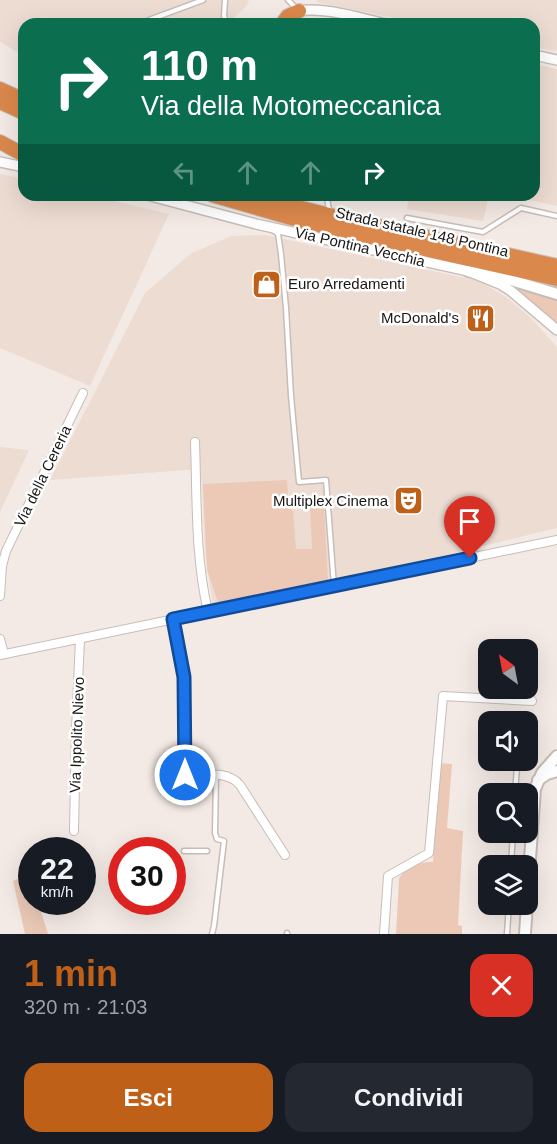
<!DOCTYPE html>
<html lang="it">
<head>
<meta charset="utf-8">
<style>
	body { margin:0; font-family:Arial,sans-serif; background:#242831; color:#f1f3f6; height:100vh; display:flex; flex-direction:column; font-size:22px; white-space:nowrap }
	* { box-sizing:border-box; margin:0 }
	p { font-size:20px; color:#9ea1a6 }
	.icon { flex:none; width:33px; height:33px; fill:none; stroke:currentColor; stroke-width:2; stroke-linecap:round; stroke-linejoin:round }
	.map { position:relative; height:934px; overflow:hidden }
	.details { display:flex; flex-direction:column; background:#171b24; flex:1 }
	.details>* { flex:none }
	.banner { position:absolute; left:18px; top:18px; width:522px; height:183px; border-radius:18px; box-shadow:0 6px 24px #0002; background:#0b6e4f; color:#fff; overflow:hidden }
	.needle { width:39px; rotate:328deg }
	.buttons { position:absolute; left:478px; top:639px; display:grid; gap:12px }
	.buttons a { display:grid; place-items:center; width:60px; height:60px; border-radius:12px; background:#171b24; box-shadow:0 6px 24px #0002; font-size:30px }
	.speed { position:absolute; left:18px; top:837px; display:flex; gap:12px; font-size:30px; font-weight:700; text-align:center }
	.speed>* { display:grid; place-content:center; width:78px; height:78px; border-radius:50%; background:#171b24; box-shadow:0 6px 24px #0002; line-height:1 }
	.speed small { font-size:15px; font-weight:400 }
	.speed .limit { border:9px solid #d22; background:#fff; color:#111 }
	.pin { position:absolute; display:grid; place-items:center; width:51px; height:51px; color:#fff; margin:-62px -26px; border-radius:50% 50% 50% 0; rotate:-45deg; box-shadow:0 0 6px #0007 }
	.pin .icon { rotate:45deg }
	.me { position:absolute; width:66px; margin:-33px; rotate:0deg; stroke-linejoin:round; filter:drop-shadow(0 0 4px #0008) }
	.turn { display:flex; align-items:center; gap:21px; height:126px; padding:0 24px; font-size:27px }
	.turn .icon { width:78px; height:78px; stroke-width:2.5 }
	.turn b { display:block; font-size:42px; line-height:51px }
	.lanes { display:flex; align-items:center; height:57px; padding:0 24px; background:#0003; justify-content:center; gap:30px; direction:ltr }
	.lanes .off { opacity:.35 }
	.round { display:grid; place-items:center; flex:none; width:63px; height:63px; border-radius:18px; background:#242831 }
	.overview { display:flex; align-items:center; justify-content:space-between; height:102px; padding:0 24px }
	h1 { font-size:36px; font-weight:700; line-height:45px; color:#bf6018 }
	.cta { display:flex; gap:12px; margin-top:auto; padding:12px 24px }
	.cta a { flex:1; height:69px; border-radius:18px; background:#bf6018; color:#fff; font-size:24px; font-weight:700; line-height:69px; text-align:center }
	.cta a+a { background:#242831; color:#f1f3f6 }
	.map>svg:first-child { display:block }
</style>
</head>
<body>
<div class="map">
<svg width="557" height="934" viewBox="0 0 557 934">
	<rect width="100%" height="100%" fill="#f4eae5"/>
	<path fill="#eddcd2" d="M0 0H249L247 5 233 19 231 24H24V56L0 42Z
		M317 0H557V50L555 51 534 47V24H423L317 2Z
		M534 64 557 69V206L507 195H534Z
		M0 174 24 179V195H89L169 214 90 386 0 348Z
		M409 195H489L483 221 407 209Z
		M265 235 479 281 506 297 530 317 557 347V528L327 584 213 607 205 551 201 469 50 480 145 293 190 254 231 236Z
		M0 447 29 450 0 512Z"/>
	<path fill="#ebc9b6" d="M506 282 557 298V324Z
		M287 480 289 508 293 511 296 549H312L310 506 322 505 324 506 328 581 218 602 207 570 203 484Z
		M440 763 452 764 447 828 463 831 458 925 462 926V934H396L399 878C407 867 420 861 433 862Z
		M26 875 31 884 32 902H38L48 934H25L13 881Z"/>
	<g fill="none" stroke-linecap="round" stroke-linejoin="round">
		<defs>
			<path id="service" d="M225 0 224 16 227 24
				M288 0 296 8
				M143 24 149 20 203 0
				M318 195 327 197 329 211
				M407 218 483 232 521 208 557 216
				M273 230 278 234 281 254 286 308 291 396 299 482 326 480 334 586
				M528 752 529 751
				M515 794 517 766 521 760
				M184 851H207
				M511 866 513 832
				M287 933V934
				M212 934 214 926 224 841 217 839 215 833 216 776
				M507 934 509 904"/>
			<path id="minor" d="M195 442C197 499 195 556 208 612
				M0 596 2 566 6 551 83 393
				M173 619 185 683V775C203 775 228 770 240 785L285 855
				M0 639 4 654
				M0 655 557 540
				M74 831 76 730 80 639
				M384 934 388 876 429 853 443 696 532 701"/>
			<path id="tertiary" d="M299 11C324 6 362 19 387 24
				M534 55 557 60
				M0 162 24 167
				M147 195 256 224 468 271 500 284 511 291 557 330"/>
			<path id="secondary" d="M468 271 511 280 557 294
				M538 780 547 774 557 771
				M528 887 535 789 542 773 557 756
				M525 934 527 904"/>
			<path id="trunk" d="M282 24 288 16 299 11
				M0 89 24 100
				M0 102 24 113
				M0 142 24 155
				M212 195 305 222 557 279
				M250 195 329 215 557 266"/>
		</defs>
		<use href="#service" stroke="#c7bdb8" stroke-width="7"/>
		<use href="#minor" stroke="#c7bdb8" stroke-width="10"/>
		<use href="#tertiary" stroke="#c7bdb8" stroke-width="12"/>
		<use href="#secondary" stroke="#c7bdb8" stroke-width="14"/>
		<use href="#trunk" stroke="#c8c7c7" stroke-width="16"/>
		<use href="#service" stroke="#fff" stroke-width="4"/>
		<use href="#minor" stroke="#fff" stroke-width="8"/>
		<use href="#tertiary" stroke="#fff" stroke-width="9"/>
		<use href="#secondary" stroke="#fff" stroke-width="10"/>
		<use href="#trunk" stroke="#db884c" stroke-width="14"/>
	</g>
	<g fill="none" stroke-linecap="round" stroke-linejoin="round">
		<defs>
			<path id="route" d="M185 775 184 677 173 619 470 558"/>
		</defs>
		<use href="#route" stroke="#114b97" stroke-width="15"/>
		<use href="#route" stroke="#1a73e8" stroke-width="10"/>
	</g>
	<defs>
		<symbol id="shop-square" viewBox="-11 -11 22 22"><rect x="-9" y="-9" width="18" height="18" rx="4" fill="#bf6018" stroke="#fff"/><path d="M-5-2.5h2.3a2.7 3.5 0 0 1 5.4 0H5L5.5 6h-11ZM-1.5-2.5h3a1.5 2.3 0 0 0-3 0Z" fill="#fff"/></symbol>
		<symbol id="restaurant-square" viewBox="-11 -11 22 22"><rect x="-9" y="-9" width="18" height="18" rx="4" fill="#bf6018" stroke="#fff"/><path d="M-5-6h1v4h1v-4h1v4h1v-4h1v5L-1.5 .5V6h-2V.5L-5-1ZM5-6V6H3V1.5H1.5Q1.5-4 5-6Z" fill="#fff"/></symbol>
		<symbol id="theatre-square" viewBox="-11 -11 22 22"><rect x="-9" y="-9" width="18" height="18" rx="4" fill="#bf6018" stroke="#fff"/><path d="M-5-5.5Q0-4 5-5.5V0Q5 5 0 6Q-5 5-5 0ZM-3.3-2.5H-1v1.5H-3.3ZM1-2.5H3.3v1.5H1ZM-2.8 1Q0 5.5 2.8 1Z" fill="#fff"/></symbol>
	</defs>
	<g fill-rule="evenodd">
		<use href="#shop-square" x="250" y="268" width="33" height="33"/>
		<use href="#restaurant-square" x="464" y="302" width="33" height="33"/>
		<use href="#theatre-square" x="392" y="484" width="33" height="33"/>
	</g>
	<g text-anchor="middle" stroke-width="5" stroke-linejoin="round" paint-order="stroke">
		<g font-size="15" fill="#1a1615" stroke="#fff">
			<text transform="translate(422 232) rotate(13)" y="5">Strada statale 148 Pontina</text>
			<text transform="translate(360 247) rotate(13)" y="5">Via Pontina Vecchia</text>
			<text transform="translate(43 476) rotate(-64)" y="5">Via della Cereria</text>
			<text transform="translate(77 735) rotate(-88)" y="5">Via Ippolito Nievo</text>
		</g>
		<g font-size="15" fill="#1a1615" stroke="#fff" text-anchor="end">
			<text x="288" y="289" text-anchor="start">Euro Arredamenti</text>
			<text x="459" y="323">McDonald's</text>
			<text x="388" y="506">Multiplex Cinema</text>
		</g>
	</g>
</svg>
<div class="buttons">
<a><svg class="needle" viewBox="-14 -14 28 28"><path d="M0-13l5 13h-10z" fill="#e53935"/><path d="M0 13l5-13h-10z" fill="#9ea1a6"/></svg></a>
<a><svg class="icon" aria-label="sound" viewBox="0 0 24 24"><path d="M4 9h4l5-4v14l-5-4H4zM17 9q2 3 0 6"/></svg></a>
<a><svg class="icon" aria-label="search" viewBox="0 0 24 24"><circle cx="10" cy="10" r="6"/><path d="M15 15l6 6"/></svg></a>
<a><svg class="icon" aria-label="layers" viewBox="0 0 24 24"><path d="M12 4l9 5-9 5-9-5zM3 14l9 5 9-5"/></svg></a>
</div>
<div class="speed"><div>22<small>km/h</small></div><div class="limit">30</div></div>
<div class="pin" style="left:470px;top:558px;background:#d93025"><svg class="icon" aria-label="arrive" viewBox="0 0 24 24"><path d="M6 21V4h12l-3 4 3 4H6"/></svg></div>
<svg class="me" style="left:185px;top:775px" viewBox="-20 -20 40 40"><circle r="17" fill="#1a73e8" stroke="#fff" stroke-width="3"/><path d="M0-11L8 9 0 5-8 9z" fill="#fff"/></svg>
<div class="banner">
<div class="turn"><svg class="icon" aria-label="right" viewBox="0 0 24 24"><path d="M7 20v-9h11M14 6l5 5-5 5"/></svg><div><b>110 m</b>Via della Motomeccanica</div></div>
<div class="lanes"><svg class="icon off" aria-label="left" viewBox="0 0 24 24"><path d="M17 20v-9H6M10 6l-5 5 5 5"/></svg><svg class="icon off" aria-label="ahead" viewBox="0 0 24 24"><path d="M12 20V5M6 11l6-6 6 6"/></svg><svg class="icon off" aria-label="ahead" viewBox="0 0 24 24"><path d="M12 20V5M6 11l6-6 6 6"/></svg><svg class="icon" aria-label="right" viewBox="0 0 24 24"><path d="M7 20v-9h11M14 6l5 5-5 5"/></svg></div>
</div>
</div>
<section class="details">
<div class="overview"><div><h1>1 min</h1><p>320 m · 21:03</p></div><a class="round" style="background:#d93025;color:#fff"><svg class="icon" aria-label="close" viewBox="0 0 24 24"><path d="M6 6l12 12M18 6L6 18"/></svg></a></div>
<div class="cta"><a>Esci</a><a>Condividi</a></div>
</section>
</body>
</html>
